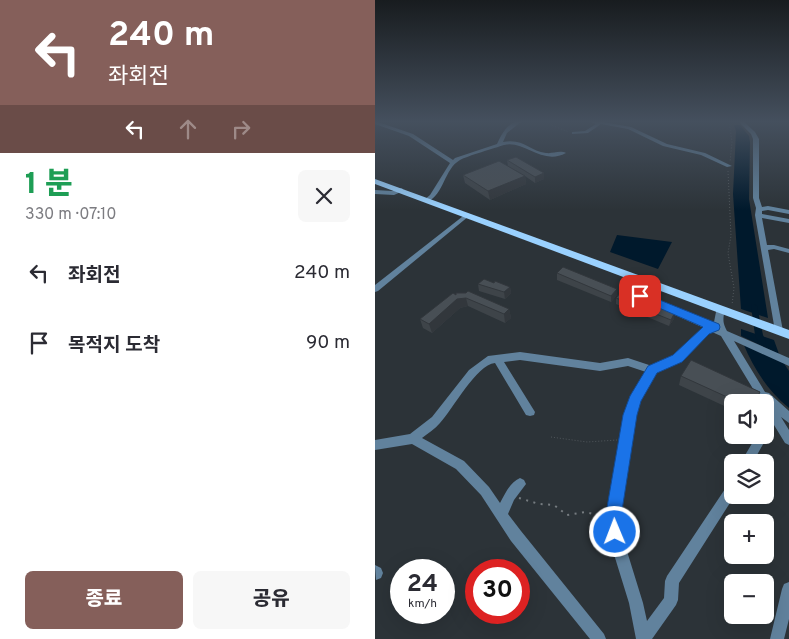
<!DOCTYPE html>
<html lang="ko">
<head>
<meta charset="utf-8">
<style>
	body { margin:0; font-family:Overpass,"Noto Sans KR",sans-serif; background:#f7f7f7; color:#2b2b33; height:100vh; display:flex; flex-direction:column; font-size:19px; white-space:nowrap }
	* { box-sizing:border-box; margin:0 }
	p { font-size:16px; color:#7c7c81 }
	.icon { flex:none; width:28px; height:28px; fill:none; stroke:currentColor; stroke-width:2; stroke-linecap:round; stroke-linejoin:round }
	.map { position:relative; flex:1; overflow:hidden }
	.sheet { display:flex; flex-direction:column; background:#fff; width:375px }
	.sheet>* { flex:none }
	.hud { background:#855f5a; color:#fff; overflow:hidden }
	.buttons { position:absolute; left:349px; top:394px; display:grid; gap:10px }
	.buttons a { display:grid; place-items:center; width:50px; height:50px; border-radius:8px; background:#fff; box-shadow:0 5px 20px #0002; font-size:25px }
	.speed { position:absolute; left:15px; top:559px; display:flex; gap:10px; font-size:25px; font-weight:700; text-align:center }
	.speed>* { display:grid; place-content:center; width:65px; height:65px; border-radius:50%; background:#fff; box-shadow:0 5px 20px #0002; line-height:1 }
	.speed small { font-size:12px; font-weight:400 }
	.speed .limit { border:8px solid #d22; background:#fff; color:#111 }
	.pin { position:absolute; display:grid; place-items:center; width:42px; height:42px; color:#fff; margin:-21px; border-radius:10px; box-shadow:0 2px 8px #0006 }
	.me { position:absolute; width:55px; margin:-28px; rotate:359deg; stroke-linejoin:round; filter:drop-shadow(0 0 4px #0008) }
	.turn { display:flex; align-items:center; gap:18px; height:105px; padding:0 25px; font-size:22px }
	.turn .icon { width:65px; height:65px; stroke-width:2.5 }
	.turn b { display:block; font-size:35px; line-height:42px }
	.lanes { display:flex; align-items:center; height:48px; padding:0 25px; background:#0003; justify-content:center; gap:25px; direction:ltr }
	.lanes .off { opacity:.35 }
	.round { display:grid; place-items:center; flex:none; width:52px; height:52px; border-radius:8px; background:#f7f7f7 }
	.headline { display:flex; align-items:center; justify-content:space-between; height:85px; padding:0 25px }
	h1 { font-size:30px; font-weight:800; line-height:38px; color:#1e9e55 }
	.action { display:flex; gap:10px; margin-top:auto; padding:10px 25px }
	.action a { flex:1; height:58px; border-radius:8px; background:#855f5a; color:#fff; font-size:20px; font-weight:800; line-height:58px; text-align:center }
	.action a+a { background:#f7f7f7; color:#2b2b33 }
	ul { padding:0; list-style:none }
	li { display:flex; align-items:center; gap:15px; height:70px; padding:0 25px }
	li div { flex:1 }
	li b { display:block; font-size:19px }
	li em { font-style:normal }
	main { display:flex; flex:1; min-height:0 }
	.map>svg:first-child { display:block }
</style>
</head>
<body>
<main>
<section class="sheet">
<div class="hud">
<div class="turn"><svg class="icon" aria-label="left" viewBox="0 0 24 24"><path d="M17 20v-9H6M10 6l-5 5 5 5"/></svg><div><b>240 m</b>좌회전</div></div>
<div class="lanes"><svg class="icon" aria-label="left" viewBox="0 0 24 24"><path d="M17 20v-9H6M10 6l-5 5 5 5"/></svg><svg class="icon off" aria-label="ahead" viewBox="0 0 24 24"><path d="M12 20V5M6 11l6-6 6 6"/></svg><svg class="icon off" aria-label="right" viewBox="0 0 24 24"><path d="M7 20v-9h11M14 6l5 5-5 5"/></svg></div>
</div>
<div class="headline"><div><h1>1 분</h1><p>330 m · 07:10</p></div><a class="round"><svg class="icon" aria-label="close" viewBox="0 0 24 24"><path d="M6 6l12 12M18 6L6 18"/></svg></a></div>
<ul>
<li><svg class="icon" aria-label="left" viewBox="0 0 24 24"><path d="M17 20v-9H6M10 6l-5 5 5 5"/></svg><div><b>좌회전</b></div><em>240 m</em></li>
<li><svg class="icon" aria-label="arrive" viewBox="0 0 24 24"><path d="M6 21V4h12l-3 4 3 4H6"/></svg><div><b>목적지 도착</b></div><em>90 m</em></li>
</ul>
<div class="action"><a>종료</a><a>공유</a></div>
</section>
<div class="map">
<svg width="414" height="639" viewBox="0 0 414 639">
	<rect width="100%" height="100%" fill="#2c3338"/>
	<path fill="#00192c" d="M359 125H365L374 136 375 142 374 199 393 318 366 309 358 194 361 131Z
		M242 235 297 242 283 269 235 252Z
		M366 329 399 340 404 354 366 336Z
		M368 343 408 362 414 371V408C392 390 379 369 368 343Z"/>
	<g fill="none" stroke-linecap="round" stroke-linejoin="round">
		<path fill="#00192c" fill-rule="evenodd" d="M377 304H379L382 306 388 335 391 342 390 344H384L380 335 376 306Z"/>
		<path stroke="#767c80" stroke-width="1" stroke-dasharray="0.5 2.5" stroke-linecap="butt" d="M175 121 176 125 194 132
			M354 121 357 142 355 162
			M353 171 356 236 353 253 359 288 357 305
			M176 437 212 442 242 440"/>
		<path stroke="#767c80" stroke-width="2" stroke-dasharray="2 5.5" stroke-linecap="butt" d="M144 498 164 504 179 505 192 515 210 512 230 517"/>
		<path fill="#61829d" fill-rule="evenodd" d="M0 121 38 134 78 160 80 158 122 144C127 133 134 120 147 121L132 133 128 142C149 138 154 151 171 153 178 154 184 150 191 153 167 166 150 140 129 145 120 148 92 156 85 160 69 169 69 195 52 202L49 200 55 195 75 163 34 136 0 124Z
			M213 121H222L256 127 292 144 330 153 357 166 352 167 326 155 288 146 253 129 226 124 213 133 197 134V132L210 131 221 124Z
			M363 121H368L380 132 384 139V198L387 207 393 206 414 210V214L393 210 387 211V214L414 219V223L387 218 392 245H399L414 249V253L399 249 393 250 408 331 404 334 400 331 380 215 381 208 378 198V139L376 134Z
			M26 188 28 189V191L19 195 0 194V190L18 191Z
			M92 213 95 215 94 216 3 291 0 292V285Z
			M265 293 338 325 340 324 339 322 342 307H348C351 317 345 318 352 331L414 358V366L359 341 390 392 394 393 414 411V423L406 417 414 430V445L410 443 399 425 378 462H366L382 435H390V421L393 415 390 410V402H386L346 336 337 332 333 333 305 362 280 373 265 401 260 415 244 519 251 548 268 603 272 621 289 598 290 581 292 576 354 483 358 481V495H360L304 583 303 600 301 605 277 639H261L254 603 237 548 232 519 250 415 255 400 271 372 253 366 225 371 145 360 129 362 160 412 159 415 155 416 151 415 120 363C101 365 78 409 65 423 60 429 53 433 47 438L89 461 114 487 125 503C130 494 135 482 145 478L149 480 151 484 139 500 133 514 146 531 229 634 231 639H215L136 541 106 495 81 469 37 444 0 450V440L35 434 57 417 94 370 113 356 145 352 225 363 253 358 277 366 299 356 329 328 262 298 261 296Z
			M0 565 6 568 8 573 6 578 1 580Z
			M414 582V619L409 639H395L407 589 409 584Z"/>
		<path fill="#9ad1fe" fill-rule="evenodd" d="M0 179 414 330V339L0 184Z"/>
	</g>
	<path fill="#3e4449" d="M132 160 169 173V179L160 183 150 176 151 184 115 200 90 183 88 175 148 176 133 166Z
		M182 273 242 289V295L236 302 182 280Z
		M119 283 135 287 136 293 130 299 104 291 103 284Z
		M81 295 134 309 136 318 130 323 93 306 85 308 57 333 48 328 45 319Z
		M241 298 299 319 294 326 241 304Z
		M306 376 380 402H358V410L304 385Z"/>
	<path fill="#32373c" d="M169 173V179L160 183V177Z
		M150 176 151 184 115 200 113 191Z
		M135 287 136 293 130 299 129 292Z
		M242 289V295L236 302V296Z
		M91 298 93 306 85 308 57 333 54 324 82 299Z
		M134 309 136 318 130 323 129 314Z
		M300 312 299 319 294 326 296 320Z"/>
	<path fill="#484f55" stroke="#32373c" d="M141 157 169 173 160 177 132 160Z
		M124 161 150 176 113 191 88 175Z
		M188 267 242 289 236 296 182 273Z
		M109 279 119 283 120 281 135 287 129 292 103 284Z
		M93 291 134 309 129 314 91 298 82 299 54 324 45 319 78 293 81 295V293H91Z
		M247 291 300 312 296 320 241 298Z
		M316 360 385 392 380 402H363L306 376Z"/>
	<linearGradient id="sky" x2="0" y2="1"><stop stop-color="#181c1f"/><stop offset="0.58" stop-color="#45505e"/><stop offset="1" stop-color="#45505e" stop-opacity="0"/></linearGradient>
	<rect width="414" height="210" fill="url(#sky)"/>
	<path fill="#1a73e8" stroke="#114b97" d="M265 292 344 324 345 327 344 330 334 334 307 362 282 373 266 401 262 415 248 504C246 515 249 528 246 537L240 540 234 537 230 519 248 415 255 396 273 366 298 355 328 327 261 298 260 296Z"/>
</svg>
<div class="buttons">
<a><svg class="icon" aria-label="sound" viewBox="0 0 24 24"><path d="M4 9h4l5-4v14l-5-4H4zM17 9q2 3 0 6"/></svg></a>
<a><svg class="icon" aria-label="layers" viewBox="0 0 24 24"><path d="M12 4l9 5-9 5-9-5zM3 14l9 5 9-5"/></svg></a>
<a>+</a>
<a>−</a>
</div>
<div class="speed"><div>24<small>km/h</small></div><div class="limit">30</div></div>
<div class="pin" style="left:265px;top:296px;background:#d93025"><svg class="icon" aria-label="arrive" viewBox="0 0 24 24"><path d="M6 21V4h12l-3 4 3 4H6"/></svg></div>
<svg class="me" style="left:240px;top:532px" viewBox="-20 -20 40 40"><circle r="17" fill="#1a73e8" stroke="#fff" stroke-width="3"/><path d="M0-11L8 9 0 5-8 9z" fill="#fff"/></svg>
</div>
</main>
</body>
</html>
